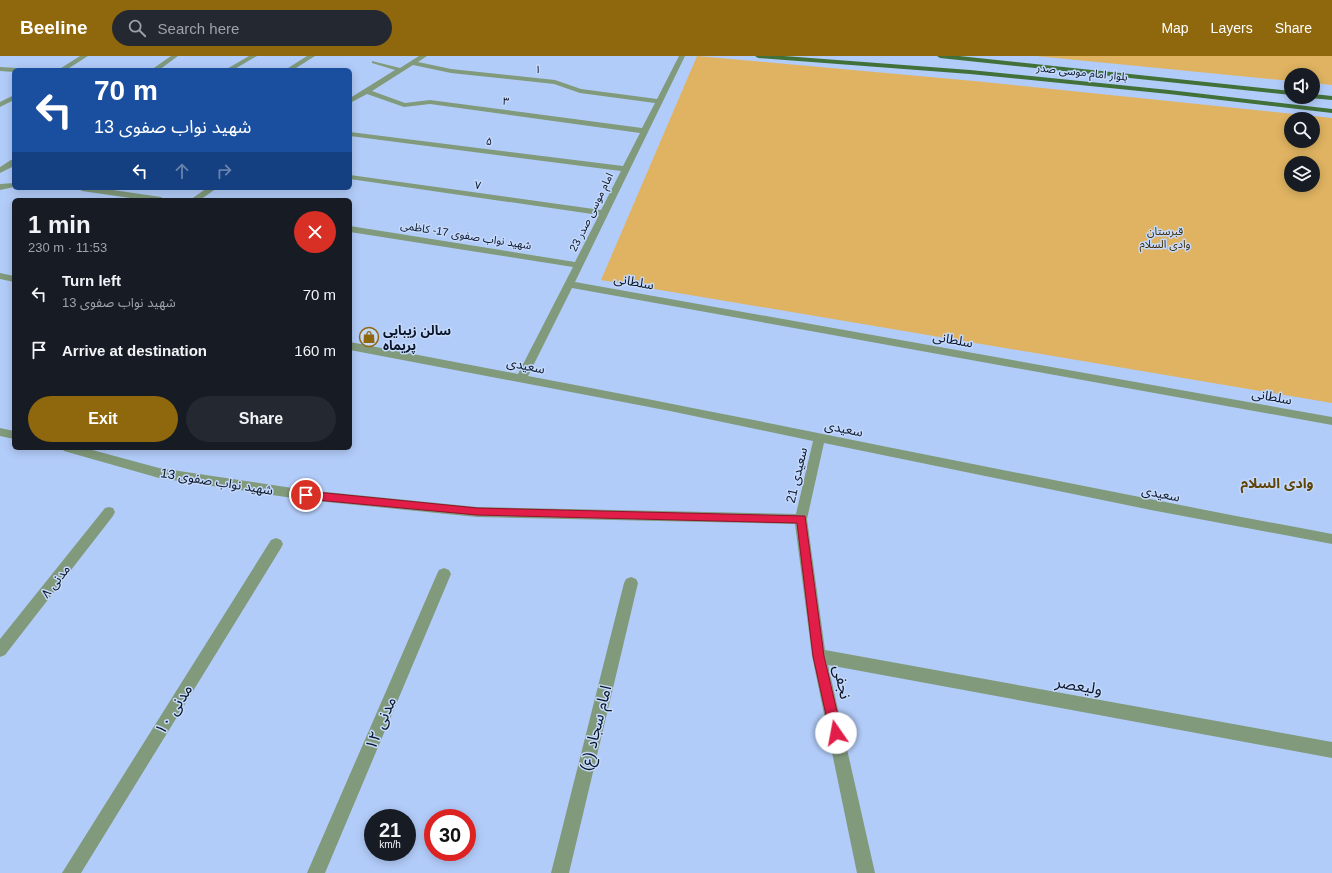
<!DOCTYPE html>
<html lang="en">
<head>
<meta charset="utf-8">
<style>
	body { margin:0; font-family:Arial,"Noto Sans Arabic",sans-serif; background:#242831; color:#f1f3f6; height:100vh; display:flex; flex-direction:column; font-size:15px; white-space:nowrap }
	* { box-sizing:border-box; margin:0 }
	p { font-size:13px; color:#9ea1a6 }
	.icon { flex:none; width:22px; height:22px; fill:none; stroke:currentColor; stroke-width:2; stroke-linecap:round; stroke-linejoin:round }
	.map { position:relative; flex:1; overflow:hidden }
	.drawer { position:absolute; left:12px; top:142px; width:340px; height:252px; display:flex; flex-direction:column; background:#171b24; border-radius:6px; box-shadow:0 2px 10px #0003 }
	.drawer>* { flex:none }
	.banner { position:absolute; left:12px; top:12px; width:340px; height:122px; border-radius:6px; box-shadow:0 2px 10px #0003; background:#1a4fa0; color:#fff; overflow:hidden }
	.buttons { position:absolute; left:1284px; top:12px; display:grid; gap:8px }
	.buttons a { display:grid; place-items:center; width:36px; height:36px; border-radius:50%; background:#171b24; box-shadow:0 2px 10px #0003; font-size:20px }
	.speed { position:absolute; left:364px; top:753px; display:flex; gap:8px; font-size:20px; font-weight:700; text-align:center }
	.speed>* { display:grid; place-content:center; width:52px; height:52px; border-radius:50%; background:#171b24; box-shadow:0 2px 10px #0003; line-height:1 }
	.speed small { font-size:10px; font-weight:400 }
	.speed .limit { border:6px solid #d22; background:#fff; color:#111 }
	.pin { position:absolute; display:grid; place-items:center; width:34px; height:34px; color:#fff; margin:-17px; border:2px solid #fff; border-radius:50%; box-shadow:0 1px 4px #0007 }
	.me { position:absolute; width:44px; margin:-22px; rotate:348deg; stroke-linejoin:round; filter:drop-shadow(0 0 3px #0008) }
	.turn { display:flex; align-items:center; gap:14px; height:84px; padding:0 16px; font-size:18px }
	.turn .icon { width:52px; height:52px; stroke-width:2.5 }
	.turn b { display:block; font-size:28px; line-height:34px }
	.lanes { display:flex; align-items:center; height:38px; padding:0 16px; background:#0003; justify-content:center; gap:20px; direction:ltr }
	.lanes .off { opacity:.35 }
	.round { display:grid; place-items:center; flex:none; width:42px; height:42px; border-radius:21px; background:#242831 }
	.headline { display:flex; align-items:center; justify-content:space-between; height:68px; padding:0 16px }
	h1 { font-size:24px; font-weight:600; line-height:30px }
	.button { display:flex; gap:8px; margin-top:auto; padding:8px 16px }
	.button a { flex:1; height:46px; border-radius:24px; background:#8f670d; color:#fff; font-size:16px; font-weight:600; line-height:46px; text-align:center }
	.button a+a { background:#242831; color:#f1f3f6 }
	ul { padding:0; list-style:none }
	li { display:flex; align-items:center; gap:12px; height:56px; padding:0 16px }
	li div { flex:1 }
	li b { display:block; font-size:15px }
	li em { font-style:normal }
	header { display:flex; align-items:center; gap:24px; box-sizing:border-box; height:56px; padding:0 20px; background:#8f670d; color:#fff }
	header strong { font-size:19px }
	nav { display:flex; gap:22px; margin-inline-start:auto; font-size:14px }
	.search { width:280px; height:36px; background:#242831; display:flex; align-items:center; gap:10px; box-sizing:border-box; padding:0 14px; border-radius:22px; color:#9ea1a6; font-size:15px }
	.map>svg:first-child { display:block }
</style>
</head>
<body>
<header>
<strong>Beeline</strong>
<div class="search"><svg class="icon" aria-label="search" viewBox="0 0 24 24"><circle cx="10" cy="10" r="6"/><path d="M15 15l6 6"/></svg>Search here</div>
<nav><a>Map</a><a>Layers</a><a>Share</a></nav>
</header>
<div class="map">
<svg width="1332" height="817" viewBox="0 0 1332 817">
	<rect width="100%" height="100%" fill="#b2ccf9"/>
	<path fill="#dfb361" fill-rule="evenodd" d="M697 0 974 25 1332 62V347L601 224ZM1291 63H1313V85H1291ZM1291 107H1313V129H1291Z
		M1036 0H1332V29L1313 27V19H1291V25Z"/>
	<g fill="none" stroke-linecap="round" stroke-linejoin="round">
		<path fill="#819a7c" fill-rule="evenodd" d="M80 0H88L66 14H58Z
			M171 0H178L159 14H151Z
			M249 0H257L233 14H225Z
			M307 0H315L293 14H285Z
			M419 0H427L418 6 451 13 555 24 581 33 657 43 679 0H685L575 226 1332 361V369L572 232 528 320C797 371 1063 428 1332 478V488L1151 454 824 387 807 463 825 594 1332 686V702L828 609 875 817H857L812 600 795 468 477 461 306 444 159 422 64 395 62 392H85L159 412 306 434 477 451 796 458 813 385 670 355 350 294V286L518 318 573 211 350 176V170L575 206 599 159 350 123V119L601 154 621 115 350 80V76L623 110 640 77 430 48 404 51 367 38 350 47V42L395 14 372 7V5L400 12ZM413 9 451 17 554 28 580 37 655 47 642 72 430 44 405 47 372 35Z
			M0 11 17 12 20 14H14V16L0 15Z
			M14 39V44L0 51V46Z
			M11 104H14V110L0 117V111Z
			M14 127V131L0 134V128Z
			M78 132H99L161 141 165 144H144L82 135Z
			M207 132H217L200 144H190Z
			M0 217 14 220V226L0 223Z
			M0 372 14 375V383L0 380Z
			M109 451 113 452 115 456 113 460 5 599 0 601V583L105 452Z
			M276 482 281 484 283 488 281 492 81 817H62L271 484Z
			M444 512 449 514 451 518 325 817H307L437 518 439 514Z
			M631 521 636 523 638 527 569 817H551L624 527 626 523Z"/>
		<path fill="#417039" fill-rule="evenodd" d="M755 0H784L970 14 1169 34 1332 53V57L1169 38 970 18 758 2Z
			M937 0H959L1291 35V39L940 2Z
			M1313 38 1332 40V44L1310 42 1313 41Z"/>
	</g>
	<path fill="#e11d48" stroke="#92132f" d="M306 435 477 452 805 460 824 600 842 677 840 682 836 683 832 682 830 677 813 600 797 467 477 459 306 443 303 442 301 439 303 437Z"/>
	<defs>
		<symbol id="shop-ring" viewBox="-11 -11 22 22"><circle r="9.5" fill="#c5d9fb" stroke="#8f670d" stroke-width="1.5"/><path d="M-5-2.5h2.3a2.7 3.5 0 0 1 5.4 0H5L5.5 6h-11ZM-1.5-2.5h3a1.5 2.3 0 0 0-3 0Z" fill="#8f670d"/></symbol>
	</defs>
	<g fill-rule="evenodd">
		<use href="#shop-ring" x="358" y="270" width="22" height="22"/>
	</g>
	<g text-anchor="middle" stroke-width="3" stroke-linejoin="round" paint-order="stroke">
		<g font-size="11" fill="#091427" stroke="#c5d9fb">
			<text transform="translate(538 13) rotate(6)" y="4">۱</text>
			<text transform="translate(1082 16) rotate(6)" y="4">بلوار امام موسی صدر</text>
			<text transform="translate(506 45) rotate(8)" y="4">۳</text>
			<text transform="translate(489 85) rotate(7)" y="4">۵</text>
			<text transform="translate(478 129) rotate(8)" y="4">۷</text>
			<text transform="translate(591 156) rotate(-64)" y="4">امام موسی صدر 23</text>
			<text transform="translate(466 179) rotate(9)" y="4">شهید نواب صفوی 17- کاظمی</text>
		</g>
		<g font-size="11" fill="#3e2c06" stroke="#c5d9fb">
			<text x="1165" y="179">قبرستان<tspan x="1165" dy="13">وادی السلام</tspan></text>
		</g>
		<g font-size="13" fill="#091427" stroke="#c5d9fb">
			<text transform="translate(634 225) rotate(10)" y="5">سلطانی</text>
			<text transform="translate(953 283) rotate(10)" y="5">سلطانی</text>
			<text transform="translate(526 309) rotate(11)" y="5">سعیدی</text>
			<text transform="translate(1272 340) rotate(10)" y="5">سلطانی</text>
			<text transform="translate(844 372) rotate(11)" y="5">سعیدی</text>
			<text transform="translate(796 419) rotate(-77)" y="5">سعیدی 21</text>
			<text transform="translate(217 425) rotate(9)" y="5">شهید نواب صفوی 13</text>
			<text transform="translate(1161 437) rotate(11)" y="5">سعیدی</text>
			<text transform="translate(55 525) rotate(-52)" y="5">مدنی ۸</text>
		</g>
		<g font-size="13" font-weight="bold" fill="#091427" stroke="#c5d9fb" text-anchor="start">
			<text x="383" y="279">سالن زیبایی<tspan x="383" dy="15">پریماه</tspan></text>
		</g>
		<g font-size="14" font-weight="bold" fill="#5f4408" stroke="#c5d9fb">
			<text x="1277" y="432">وادی السلام</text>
		</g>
		<g font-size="16" fill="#091427" stroke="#c5d9fb">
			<text transform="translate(843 626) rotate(78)" y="6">نجفی</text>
			<text transform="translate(1079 629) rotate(10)" y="6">ولیعصر</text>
			<text transform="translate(173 653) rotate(-58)" y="6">مدنی ۱۰</text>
			<text transform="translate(380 667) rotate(-67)" y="6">مدنی ۱۲</text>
			<text transform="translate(595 672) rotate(-76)" y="6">امام سجاد (ع)</text>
		</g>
	</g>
</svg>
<div class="buttons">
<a><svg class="icon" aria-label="sound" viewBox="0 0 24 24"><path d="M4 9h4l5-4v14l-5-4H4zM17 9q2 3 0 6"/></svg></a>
<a><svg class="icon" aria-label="search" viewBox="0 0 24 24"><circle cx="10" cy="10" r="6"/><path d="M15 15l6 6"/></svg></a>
<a><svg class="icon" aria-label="layers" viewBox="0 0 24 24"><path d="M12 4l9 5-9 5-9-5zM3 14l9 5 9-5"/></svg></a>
</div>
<div class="speed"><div>21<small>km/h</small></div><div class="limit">30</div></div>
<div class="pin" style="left:306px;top:439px;background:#d93025"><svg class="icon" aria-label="arrive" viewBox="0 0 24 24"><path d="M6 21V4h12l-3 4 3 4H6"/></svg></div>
<svg class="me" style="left:836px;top:677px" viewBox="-20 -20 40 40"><circle r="19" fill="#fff"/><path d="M0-13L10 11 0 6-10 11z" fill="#e11d48"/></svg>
<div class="banner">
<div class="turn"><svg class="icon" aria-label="left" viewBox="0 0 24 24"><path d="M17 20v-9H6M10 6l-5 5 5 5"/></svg><div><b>70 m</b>شهید نواب صفوی 13</div></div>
<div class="lanes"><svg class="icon" aria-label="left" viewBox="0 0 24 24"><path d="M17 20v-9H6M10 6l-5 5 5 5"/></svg><svg class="icon off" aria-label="ahead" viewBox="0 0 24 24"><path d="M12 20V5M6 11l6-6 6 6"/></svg><svg class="icon off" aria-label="right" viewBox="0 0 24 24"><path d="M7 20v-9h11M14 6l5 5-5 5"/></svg></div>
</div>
<section class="drawer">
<div class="headline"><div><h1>1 min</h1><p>230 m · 11:53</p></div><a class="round" style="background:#d93025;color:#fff"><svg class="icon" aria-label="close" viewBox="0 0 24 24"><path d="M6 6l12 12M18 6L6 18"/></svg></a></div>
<ul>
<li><svg class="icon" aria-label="left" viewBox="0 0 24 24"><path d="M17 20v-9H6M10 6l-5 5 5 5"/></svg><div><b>Turn left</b><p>شهید نواب صفوی 13</p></div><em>70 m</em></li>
<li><svg class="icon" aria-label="arrive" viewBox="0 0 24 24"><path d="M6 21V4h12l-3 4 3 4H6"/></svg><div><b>Arrive at destination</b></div><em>160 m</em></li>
</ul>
<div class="button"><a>Exit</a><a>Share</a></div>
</section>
</div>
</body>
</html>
